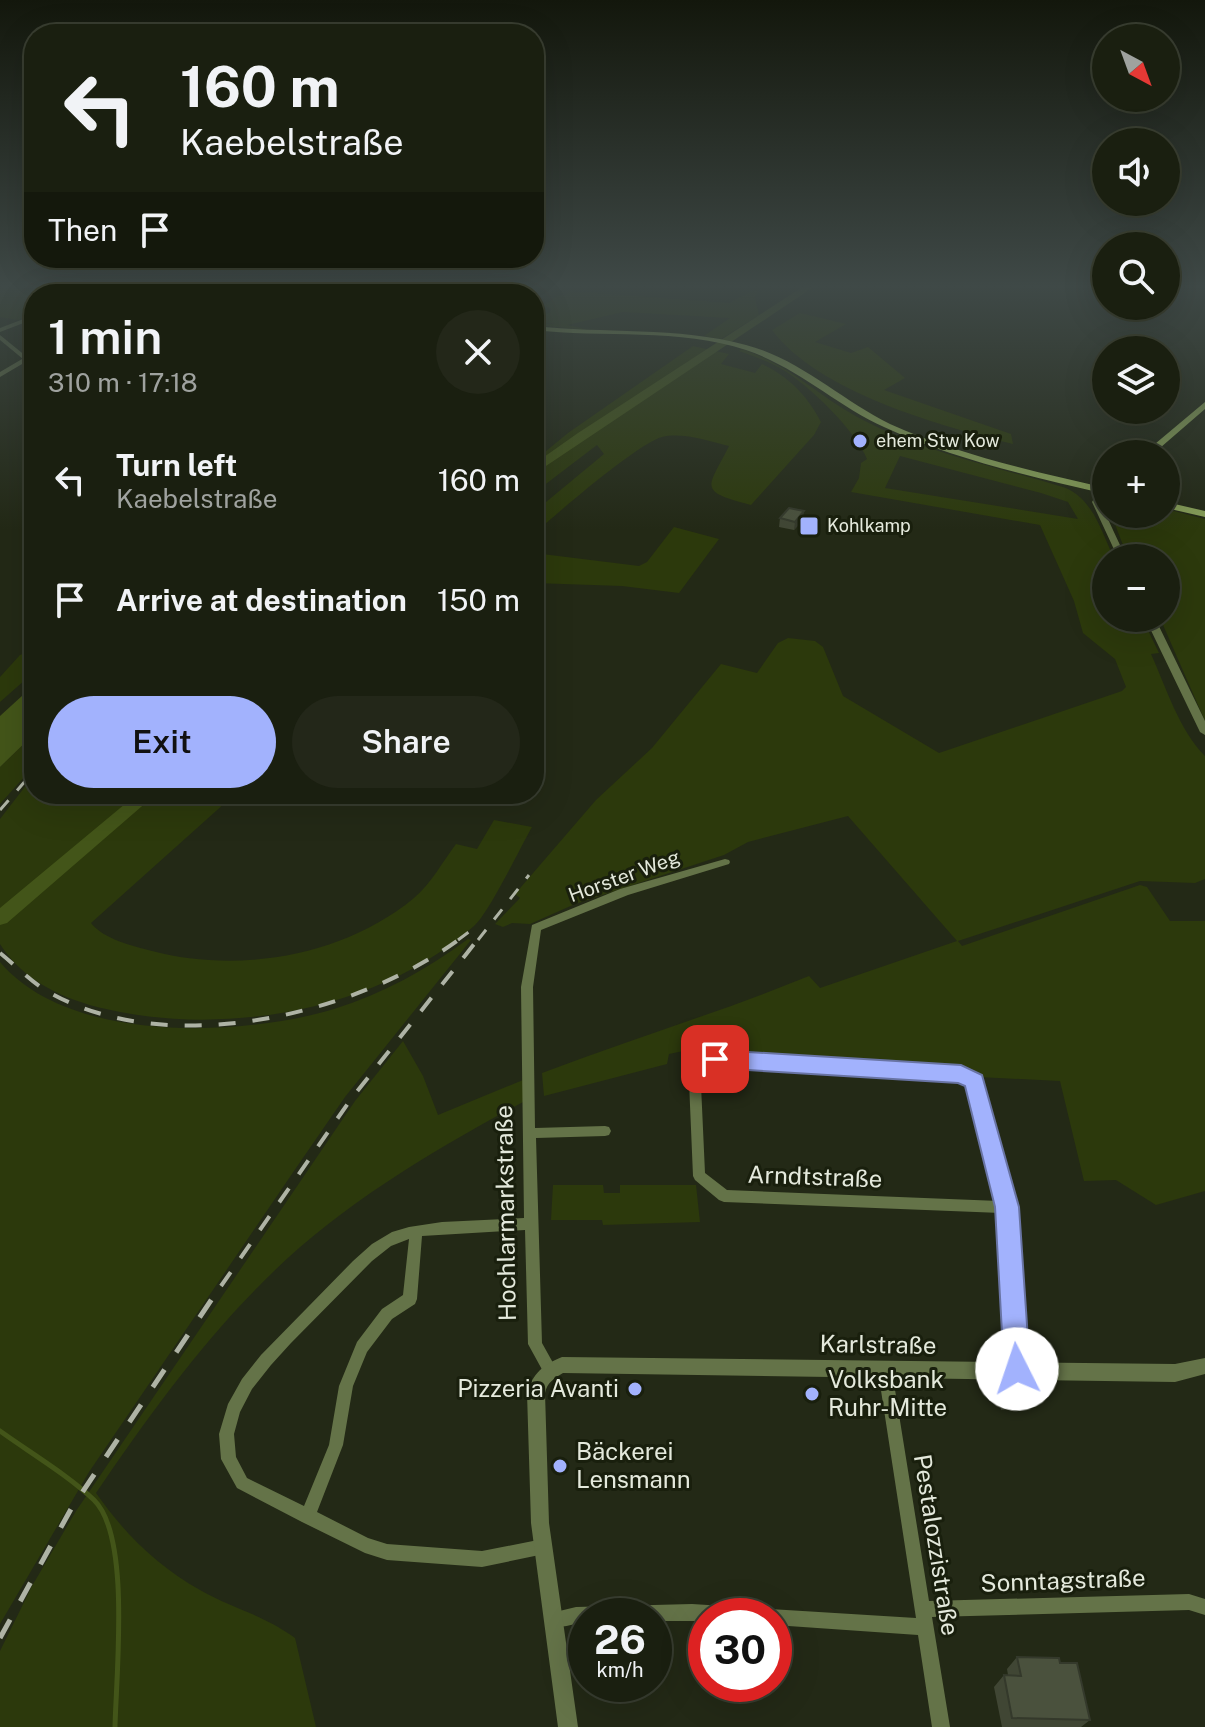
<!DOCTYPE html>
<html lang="en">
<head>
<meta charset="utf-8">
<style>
	body { margin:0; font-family:"Public Sans",sans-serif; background:#232719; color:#f1f3f6; height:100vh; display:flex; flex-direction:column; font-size:30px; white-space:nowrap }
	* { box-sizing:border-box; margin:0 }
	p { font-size:26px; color:#9fa29f }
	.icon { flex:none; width:44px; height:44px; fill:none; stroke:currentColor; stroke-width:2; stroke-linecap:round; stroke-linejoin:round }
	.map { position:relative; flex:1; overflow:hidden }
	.drawer { position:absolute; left:24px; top:284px; width:520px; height:520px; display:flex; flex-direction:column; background:#1a1f10; border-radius:32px; box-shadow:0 8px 32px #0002,0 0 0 2px #383d30 }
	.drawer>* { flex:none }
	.top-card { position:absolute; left:24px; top:24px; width:520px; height:244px; border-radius:32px; box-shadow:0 8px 32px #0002,0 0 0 2px #383d30; background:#1a1f10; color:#f1f3f6; overflow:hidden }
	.needle { width:52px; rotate:139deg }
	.fabs { position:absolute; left:1092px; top:24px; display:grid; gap:16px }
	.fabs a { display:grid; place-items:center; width:88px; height:88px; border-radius:50%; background:#1a1f10; box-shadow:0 8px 32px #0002,0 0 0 2px #383d30; font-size:40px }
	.speed { position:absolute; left:568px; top:1598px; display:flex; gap:16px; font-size:40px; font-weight:700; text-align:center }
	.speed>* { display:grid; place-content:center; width:104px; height:104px; border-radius:50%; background:#1a1f10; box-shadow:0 8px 32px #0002,0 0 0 2px #383d30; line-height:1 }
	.speed small { font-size:20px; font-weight:400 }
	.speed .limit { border:12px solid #d22; background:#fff; color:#111 }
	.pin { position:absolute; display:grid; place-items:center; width:68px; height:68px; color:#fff; margin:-34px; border-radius:16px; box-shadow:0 4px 12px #0006 }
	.me { position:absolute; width:88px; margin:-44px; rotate:356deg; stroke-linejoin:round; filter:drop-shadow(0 0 6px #0008) }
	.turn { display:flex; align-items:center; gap:28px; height:168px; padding:0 24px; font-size:36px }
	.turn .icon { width:104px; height:104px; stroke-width:2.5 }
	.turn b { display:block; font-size:56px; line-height:68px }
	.then { display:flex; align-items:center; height:76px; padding:0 24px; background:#0003; gap:16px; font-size:30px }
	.round { display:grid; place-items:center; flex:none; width:84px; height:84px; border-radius:42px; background:#232719 }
	.headline { display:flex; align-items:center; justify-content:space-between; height:136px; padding:0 24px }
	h1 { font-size:48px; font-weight:600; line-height:60px }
	.button { display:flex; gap:16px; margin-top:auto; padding:16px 24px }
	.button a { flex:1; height:92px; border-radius:48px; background:#a2b2fd; color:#111; font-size:32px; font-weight:600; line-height:92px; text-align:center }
	.button a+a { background:#232719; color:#f1f3f6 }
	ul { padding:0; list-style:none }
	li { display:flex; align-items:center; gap:24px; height:120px; padding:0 24px }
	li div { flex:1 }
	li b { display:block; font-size:30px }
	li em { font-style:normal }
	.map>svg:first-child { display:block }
</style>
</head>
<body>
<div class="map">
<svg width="1205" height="1727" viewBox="0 0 1205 1727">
	<rect width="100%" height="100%" fill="#232916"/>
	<path fill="#2c390c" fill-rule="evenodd" d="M0 288H25L47 294H34V314L18 320 0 317Z
		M754 290H758L755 298 759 315 721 339 704 336 730 318 623 312 567 325 589 330 534 325V323L556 324 534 321V315L550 313 551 308 543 306 559 295H567L568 291 729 303Z
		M800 313 846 324 815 342 851 353 868 347 905 378 884 390 1011 434 1013 444C940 426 818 392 772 330Z
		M693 346 729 354 721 364 755 373 762 364C789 377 807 395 821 422L814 435 751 505C695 491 709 487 729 446 709 441 682 432 662 437 637 444 556 514 534 534V512L604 454 597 445 534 493V461L568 433Z
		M742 349C790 365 819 397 863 420 926 453 998 467 1066 488 1094 501 1101 531 1114 558H1106V618H1142L1159 653 1151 654C1166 687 1179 730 1205 756V879L1195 883 1140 881 958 941 962 946 1140 885 1147 887 1170 921H1205V1191L1156 1205 1116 1180 1084 1181 1060 1081 978 1077 972 1069 698 1048 669 1054 667 1064 544 1096 542 1073C631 1039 721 1012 809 976L820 988 957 941 848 816 748 842 724 855 575 904 530 924 512 923 503 927 495 924 520 898 515 894 596 800 652 748 721 664 757 673 778 643 788 638 815 641 823 647 843 696 939 753 1122 691 1126 687 1115 659 1083 633 1074 601 1040 525 851 492 859 478 861 463 867 459C856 431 808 384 780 368 767 361 753 356 739 351ZM900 456 1041 493 1068 502 1078 519 885 488Z
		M1166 509 1205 519V721L1160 618H1166V558H1128L1111 514H1166Z
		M674 527 719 539 679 593 622 586 534 583V553L639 566 647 562Z
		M34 650V672L0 702V677L20 655Z
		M34 734V766L0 804V767Z
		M34 775V794H235L91 923C103 939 133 946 152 951 239 974 344 956 414 898 431 884 443 861 456 844L477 849 494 820 532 827C520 848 489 913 474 926 379 1010 227 1037 106 1009 65 1000 23 981 0 944V819Z
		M468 939 471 940 345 1097 296 1168 89 1472 0 1624V962C69 1044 241 1037 334 1009 384 993 426 970 468 939Z
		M403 1041 423 1076 438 1115 523 1080 525 1101C432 1151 335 1208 261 1284 198 1347 146 1420 96 1493 124 1533 157 1566 200 1590 233 1609 262 1614 295 1638L316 1727H0V1651L32 1586 76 1511 355 1101Z
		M553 1185H603L604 1193H620V1185H696L700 1222 603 1225 602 1220H551Z"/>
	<path fill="#435519" d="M34 685V734L0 767V716Z"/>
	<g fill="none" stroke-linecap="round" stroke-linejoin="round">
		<path stroke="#435519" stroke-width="2" d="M468 294 473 288"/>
		<path stroke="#435519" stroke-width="5" d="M0 1431C29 1452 68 1475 94 1500 131 1536 116 1675 115 1727"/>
		<path fill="#435519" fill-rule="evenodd" d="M801 288H812L534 474V464L578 433Z
			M137 794H156L7 923 0 925V908Z"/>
		<path fill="#647348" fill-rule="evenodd" d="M98 288H105L93 294H86Z
			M34 315V319L0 332V328Z
			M0 335 27 357V359H23L0 340Z
			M725 859 729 860 730 862 729 864 628 895 541 930 533 987 535 1128 605 1126 609 1127 611 1131 609 1135 605 1136 536 1138 542 1343 557 1370 555 1375 550 1377 545 1375 528 1344 525 1230 422 1236 417 1299 415 1304 392 1319 367 1352 353 1386 343 1445 317 1512 368 1538 387 1544 482 1551 543 1539 549 1541 551 1547 549 1553 482 1567 387 1560 365 1553 302 1522 237 1488 221 1459 219 1434 228 1404 242 1379 261 1355 353 1261 372 1244 392 1232 409 1227 442 1222 524 1218 521 987 532 925 620 889ZM409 1239 403 1295 382 1309 357 1342 339 1386 329 1445 304 1506 247 1478 236 1457 234 1434 240 1412 252 1389 271 1365 291 1343 372 1261 391 1246Z
			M694 1053 961 1069 976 1076 1013 1207 1024 1369 1022 1374 1017 1376 1012 1374 1010 1369 1001 1213 724 1202 719 1200 695 1180 693 1176 688 1058 690 1055ZM700 1063 960 1079 967 1082 999 1201 727 1190 705 1173Z
			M885 1364 890 1366 892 1371 929 1601 1189 1594 1205 1599V1615L1189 1610 932 1617 950 1727H932L918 1635 774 1625V1616H706V1621H654V1616H586V1623C574 1623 558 1630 547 1626L545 1620 547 1614 576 1607 692 1604 916 1618 878 1371 880 1366Z"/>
		<path fill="#647348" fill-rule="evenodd" d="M182 288H189L182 294H175Z
			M34 352V357L0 377V372Z
			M1100 488H1106L1100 502 1126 558H1118L1092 502Z
			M1145 618H1155L1205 721V735L1200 732Z
			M562 1357 1175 1364 1205 1358V1374L1175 1382 563 1373C554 1378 547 1383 545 1393L549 1523 578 1727H558L531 1523 527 1393C533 1373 543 1365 562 1357Z"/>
		<path fill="#879f58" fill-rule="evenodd" d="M267 288H286L312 294H294Z
			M534 326C604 334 677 326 746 345 800 359 841 400 890 424 959 455 1033 471 1106 488V494C1031 476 955 460 884 427 836 405 797 367 746 350 681 328 602 338 534 330Z
			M1205 402V409L1153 454H1143Z
			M1166 502 1205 511V517L1166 508Z"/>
		<path stroke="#aeb3a5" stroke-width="3" stroke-dasharray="13 13" stroke-linecap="butt" d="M0 810 34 771
			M458 940 478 925
			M478 940 529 875"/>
		<path stroke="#aeb3a5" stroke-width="4" stroke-dasharray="17 17" stroke-linecap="butt" d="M0 953C15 965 30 981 47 991 166 1061 357 1015 461 938
			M221 1286 351 1099 479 938"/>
		<path stroke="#aeb3a5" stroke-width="5" stroke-dasharray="21 21" stroke-linecap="butt" d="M0 1638 71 1509 222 1284"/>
	</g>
	<path fill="#404634" d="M780 518 803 520 794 530 779 527Z
		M1000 1377 1030 1401 1025 1409 1001 1410 996 1385Z
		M1017 1657 1060 1663 1090 1720 1081 1727H1002L994 1687 1004 1675H1008L1007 1669Z"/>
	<path fill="#34392b" d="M804 511 803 520 794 530 795 522Z"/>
	<path fill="#4a513d" stroke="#34392b" stroke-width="2" d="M789 508 804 511 795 522 780 518Z
		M1000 1377 1014 1379 1030 1401 1005 1402Z
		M1017 1657 1059 1658 1060 1663H1077L1090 1720 1012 1718 1004 1675 1021 1676Z"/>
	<linearGradient id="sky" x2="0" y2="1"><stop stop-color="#13170c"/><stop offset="0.54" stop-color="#3f4947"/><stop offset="1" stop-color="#3f4947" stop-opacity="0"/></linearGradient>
	<rect width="1205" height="530" fill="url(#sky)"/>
	<path fill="#a2b2fd" stroke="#6974a4" stroke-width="2" d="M715 1050 961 1065 982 1075 1019 1207 1030 1369 1027 1379 1017 1382 1008 1379 1004 1369 995 1207 965 1086 958 1083 715 1068 708 1065 705 1059 708 1053Z"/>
	<g fill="#a2b2fd" stroke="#191f0d" stroke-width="3">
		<circle cx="860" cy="441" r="8"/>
		<rect x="799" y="516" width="20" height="20" rx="4"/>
		<circle cx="635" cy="1389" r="8"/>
		<circle cx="812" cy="1394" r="8"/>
		<circle cx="560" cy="1466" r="8"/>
	</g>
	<g text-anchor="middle" stroke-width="6" stroke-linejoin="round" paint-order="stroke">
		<g font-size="18" fill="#e4e9dc" stroke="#191f0d" text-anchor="start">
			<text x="876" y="447">ehem Stw Kow</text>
			<text x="827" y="532">Kohlkamp</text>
		</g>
		<g font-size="20" fill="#e4e9dc" stroke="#191f0d">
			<text transform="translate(624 876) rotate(-20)" y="7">Horster Weg</text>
		</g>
		<g font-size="24" fill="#e4e9dc" stroke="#191f0d">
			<text transform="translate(815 1177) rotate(2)" y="8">Arndtstraße</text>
			<text transform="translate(506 1213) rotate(-91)" y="8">Hochlarmarkstraße</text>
			<text transform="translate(878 1345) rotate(1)" y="8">Karlstraße</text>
			<text transform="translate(936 1545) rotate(81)" y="8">Pestalozzistraße</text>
			<text transform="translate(1063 1581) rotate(-2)" y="8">Sonntagstraße</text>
		</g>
		<g font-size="24" fill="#e4e9dc" stroke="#191f0d" text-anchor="start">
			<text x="828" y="1388">Volksbank<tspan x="828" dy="28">Ruhr-Mitte</tspan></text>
			<text x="619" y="1397" text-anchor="end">Pizzeria Avanti</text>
			<text x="576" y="1460">Bäckerei<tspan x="576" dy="28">Lensmann</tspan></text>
		</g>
	</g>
</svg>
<div class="fabs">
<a><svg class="needle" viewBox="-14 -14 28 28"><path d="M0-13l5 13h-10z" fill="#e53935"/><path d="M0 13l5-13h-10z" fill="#9fa29f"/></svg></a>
<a><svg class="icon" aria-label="sound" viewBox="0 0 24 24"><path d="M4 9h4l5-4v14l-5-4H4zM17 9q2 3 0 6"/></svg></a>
<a><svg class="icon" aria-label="search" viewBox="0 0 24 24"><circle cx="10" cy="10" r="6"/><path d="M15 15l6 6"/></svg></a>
<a><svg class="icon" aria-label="layers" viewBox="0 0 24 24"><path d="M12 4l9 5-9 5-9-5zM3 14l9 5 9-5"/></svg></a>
<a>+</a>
<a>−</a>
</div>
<div class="speed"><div>26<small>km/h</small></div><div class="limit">30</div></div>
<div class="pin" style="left:715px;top:1059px;background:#d93025"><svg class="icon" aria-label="arrive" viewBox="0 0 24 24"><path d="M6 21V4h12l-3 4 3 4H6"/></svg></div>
<svg class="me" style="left:1017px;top:1369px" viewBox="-20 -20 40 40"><circle r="19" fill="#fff"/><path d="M0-13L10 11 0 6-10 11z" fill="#a2b2fd"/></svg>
<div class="top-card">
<div class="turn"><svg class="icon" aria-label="left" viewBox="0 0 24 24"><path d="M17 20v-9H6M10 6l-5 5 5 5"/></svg><div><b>160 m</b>Kaebelstraße</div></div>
<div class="then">Then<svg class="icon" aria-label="arrive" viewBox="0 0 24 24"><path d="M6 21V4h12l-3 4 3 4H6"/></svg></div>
</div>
<section class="drawer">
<div class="headline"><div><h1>1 min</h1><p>310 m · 17:18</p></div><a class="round"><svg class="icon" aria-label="close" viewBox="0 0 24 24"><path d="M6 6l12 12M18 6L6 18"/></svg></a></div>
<ul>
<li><svg class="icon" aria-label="left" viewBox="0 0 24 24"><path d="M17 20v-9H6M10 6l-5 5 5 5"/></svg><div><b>Turn left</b><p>Kaebelstraße</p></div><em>160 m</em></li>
<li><svg class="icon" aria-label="arrive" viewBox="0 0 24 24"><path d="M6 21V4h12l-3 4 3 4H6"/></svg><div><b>Arrive at destination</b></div><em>150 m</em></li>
</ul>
<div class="button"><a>Exit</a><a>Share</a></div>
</section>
</div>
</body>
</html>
